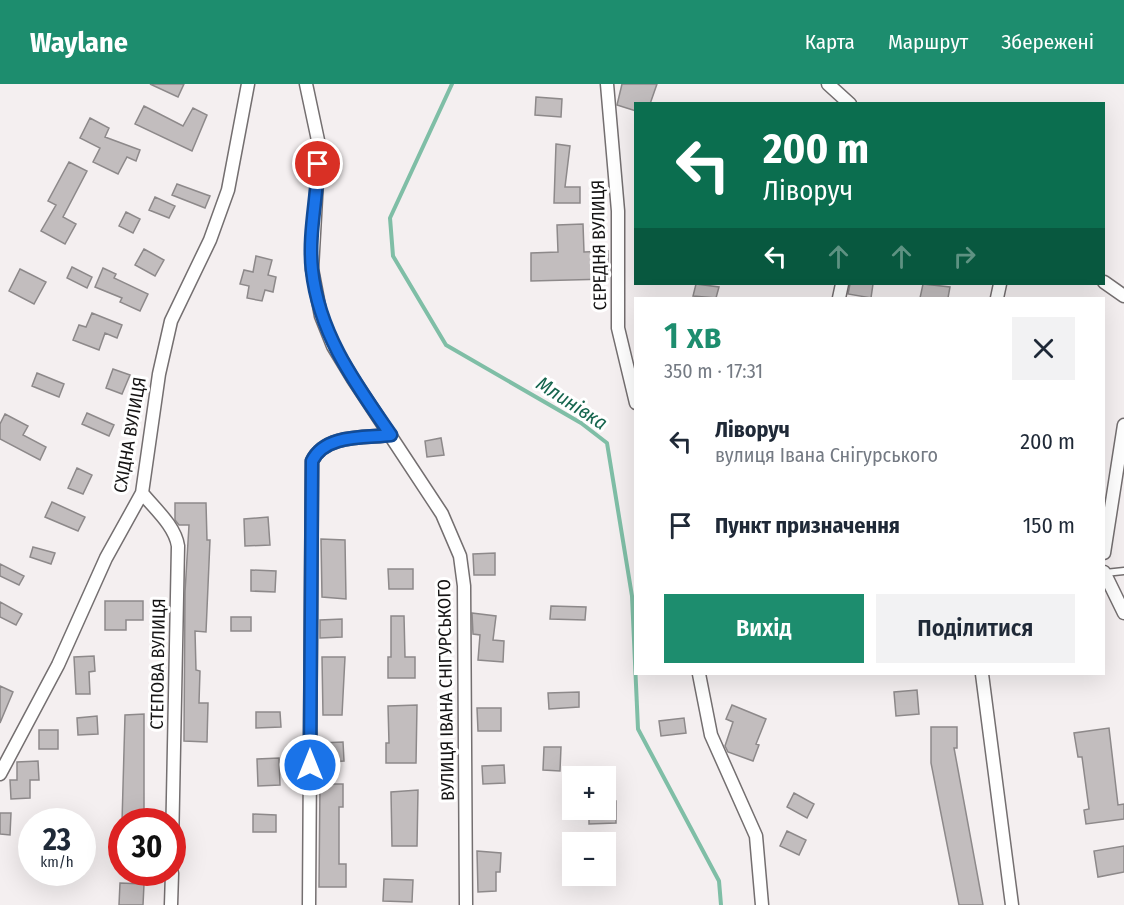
<!DOCTYPE html>
<html lang="uk">
<head>
<meta charset="utf-8">
<style>
	body { margin:0; font-family:"Fira Sans Condensed",sans-serif; background:#f2f2f3; color:#1f2937; height:100vh; display:flex; flex-direction:column; font-size:22px; white-space:nowrap }
	* { box-sizing:border-box; margin:0 }
	p { font-size:20px; color:#747a83 }
	.icon { flex:none; width:33px; height:33px; fill:none; stroke:currentColor; stroke-width:2; stroke-linecap:round; stroke-linejoin:round }
	.map { position:relative; flex:1; overflow:hidden }
	.sheet { position:absolute; left:634px; top:213px; width:471px; height:378px; display:flex; flex-direction:column; background:#fff; border-radius:0px; box-shadow:0 6px 24px #0002 }
	.sheet>* { flex:none }
	.hud { position:absolute; left:634px; top:18px; width:471px; height:183px; border-radius:0px; box-shadow:0 6px 24px #0002; background:#0b6e4f; color:#fff; overflow:hidden }
	.controls { position:absolute; left:562px; top:682px; display:grid; gap:12px }
	.controls a { display:grid; place-items:center; width:54px; height:54px; border-radius:0px; background:#fff; box-shadow:0 6px 24px #0002; font-size:30px }
	.speed { position:absolute; left:18px; top:724px; display:flex; gap:12px; font-size:30px; font-weight:700; text-align:center }
	.speed>* { display:grid; place-content:center; width:78px; height:78px; border-radius:50%; background:#fff; box-shadow:0 6px 24px #0002; line-height:1 }
	.speed small { font-size:15px; font-weight:400 }
	.speed .limit { border:9px solid #d22; background:#fff; color:#111 }
	.pin { position:absolute; display:grid; place-items:center; width:51px; height:51px; color:#fff; margin:-26px; border:3px solid #fff; border-radius:50%; box-shadow:0 2px 6px #0007 }
	.me { position:absolute; width:66px; margin:-33px; rotate:0deg; stroke-linejoin:round; filter:drop-shadow(0 0 4px #0008) }
	.turn { display:flex; align-items:center; gap:21px; height:126px; padding:0 30px; font-size:27px }
	.turn .icon { width:78px; height:78px; stroke-width:2.5 }
	.turn b { display:block; font-size:42px; line-height:51px }
	.lanes { display:flex; align-items:center; height:57px; padding:0 30px; background:#0003; justify-content:center; gap:30px; direction:ltr }
	.lanes .off { opacity:.35 }
	.round { display:grid; place-items:center; flex:none; width:63px; height:63px; border-radius:0px; background:#f2f2f3 }
	.head { display:flex; align-items:center; justify-content:space-between; height:102px; padding:0 30px }
	h1 { font-size:36px; font-weight:600; line-height:45px; color:#1d8d6e }
	.button { display:flex; gap:12px; margin-top:auto; padding:12px 30px }
	.button a { flex:1; height:69px; border-radius:0px; background:#1d8d6e; color:#fff; font-size:24px; font-weight:600; line-height:69px; text-align:center }
	.button a+a { background:#f2f2f3; color:#1f2937 }
	ul { padding:0; list-style:none }
	li { display:flex; align-items:center; gap:18px; height:84px; padding:0 30px }
	li div { flex:1 }
	li b { display:block; font-size:22px }
	li em { font-style:normal }
	header { display:flex; align-items:center; gap:36px; box-sizing:border-box; height:84px; padding:0 30px; background:#1d8d6e; color:#fff }
	header strong { font-size:28px }
	nav { display:flex; gap:33px; margin-inline-start:auto; font-size:21px }
	.map>svg:first-child { display:block }
</style>
</head>
<body>
<header>
<strong>Waylane</strong>
<nav><a>Карта</a><a>Маршрут</a><a>Збережені</a></nav>
</header>
<div class="map">
<svg width="1124" height="821" viewBox="0 0 1124 821">
	<rect width="100%" height="100%" fill="#f4eff0"/>
	<g fill="none" stroke-linecap="round" stroke-linejoin="round">
		<path stroke="#7fbea6" stroke-width="4" d="M452 0 390 134 393 172 446 261 581 339 607 359 632 512 638 645 719 797 721 821"/>
	</g>
	<path fill="#c2bdbe" stroke="#8d898a" stroke-width="1.5" d="M150 0H184L178 13Z
		M622 0H657L650 20H636V27L617 21Z
		M536 13 562 15 561 33 535 31Z
		M144 22 183 42 193 24 207 31 192 67 135 40Z
		M90 34 109 44 105 53 140 66 136 77 127 73 118 90 93 78 100 64 80 54Z
		M556 60 570 62 565 103H580V119H554Z
		M69 78 87 87 63 133 76 140 65 160 41 147 56 121 48 117Z
		M177 100 210 112 205 124 172 111Z
		M155 113 175 122 169 134 149 126Z
		M126 128 140 135 133 149 119 142Z
		M583 140 584 168 608 167V195L531 197V169L558 168 557 141Z
		M144 165 164 176 155 192 135 181Z
		M256 172 272 176 268 191 276 193 273 208 265 206 262 217 247 214 249 202 240 200 244 186 253 188Z
		M72 183 92 193 87 204 67 194Z
		M103 184 116 190 114 194 148 210 140 227 120 218 122 214 95 203Z
		M20 185 46 198 34 220 9 207Z
		M696 200 719 203 716 214 693 212Z
		M850 200H873L871 214 848 210Z
		M923 200 950 203 948 214H920Z
		M92 229 122 241 117 254 105 249 99 266 73 256 79 241 86 243Z
		M113 285 130 291 122 310 106 304Z
		M37 289 64 300 59 313 32 302Z
		M87 329 114 341 109 352 82 340Z
		M5 330 28 342 23 351 46 363 40 376 0 355V340Z
		M441 354 444 371 427 373 425 357Z
		M77 384 92 391 83 410 68 404Z
		M52 418 85 433 78 447 45 433Z
		M175 419H206L207 456H210L206 548 195 547 196 586 200 587 199 619H208L207 658 184 657 185 508 189 441H179L175 436Z
		M268 433 270 461 245 462 244 435Z
		M321 455 345 456 346 515 322 513Z
		M33 463 55 469 51 480 30 473Z
		M495 469V491H474L473 470Z
		M0 480 24 492 19 501 0 492Z
		M388 485H413V505H389Z
		M251 486 276 487 275 508 251 507Z
		M105 517H143V536H126V546H105Z
		M0 518 22 530 16 541 0 533Z
		M551 522 586 523 585 536 550 535Z
		M472 529 496 532 493 556 504 557 503 578 478 576 480 551 473 550Z
		M391 532H404L405 573H415V594H388V573H391Z
		M231 533H251V547H231Z
		M342 535V553L320 554V536Z
		M94 572 95 587 89 588 90 610H76L74 573Z
		M322 573H345L342 631H323Z
		M0 602 13 608 0 639Z
		M917 606 919 630 896 632 894 608Z
		M579 608V623L549 625 548 609Z
		M417 621 416 679H386V659H389L388 622Z
		M732 621 766 635 756 660 759 661 753 677 728 668 725 662 733 638 726 635Z
		M477 624H501V647H478Z
		M256 628H280L281 643 256 644Z
		M144 630V738H122L125 631Z
		M97 632 98 650 78 651 77 634Z
		M684 634 686 649 661 652 659 637Z
		M931 643H957V664H954L983 821H959L931 679Z
		M1109 644 1118 721 1124 720V735L1086 740 1084 726 1089 725 1082 673H1078L1074 649Z
		M39 646H58V665H39Z
		M343 658 344 677 321 678 320 659Z
		M544 663H561L560 687 543 686Z
		M279 674 280 701 258 702 257 675Z
		M38 677 39 696H30V714L11 715 10 696H17V678Z
		M504 681 505 699 483 700 482 682Z
		M320 700H343V723H339V780H346V803H319Z
		M418 706 417 762H392L391 708Z
		M794 709 814 720 807 734 787 723Z
		M606 717H616V739L589 740V726H606Z
		M0 729H11L10 751 0 750Z
		M253 730 276 731V748H253Z
		M787 747 806 756 799 771 780 762Z
		M1124 762V788L1098 793 1094 767Z
		M477 767 501 769 500 788H496V807L478 808Z
		M384 795 413 796 412 818 383 817Z
		M120 799 144 800 143 821H119Z"/>
	<g fill="none" stroke-linecap="round" stroke-linejoin="round">
		<defs>
			<path id="service" d="M1105 489 1124 487"/>
			<path id="minor" d="M306 0 319 61 312 185 321 232 333 262 353 295 442 430 460 472 464 502 466 821
				M607 0 618 127V244L636 319
				M828 0 850 20
				M1104 198 1124 212
				M839 214 842 200
				M997 214 1000 200
				M142 409C155 425 175 442 178 462L172 763
				M1104 469 1124 341
				M1104 488 1124 529
				M699 590 711 651 756 752 762 821
				M982 590 1012 821
				M0 690 58 581 106 474 142 409 159 290 171 237 210 156 228 106 248 0
				M171 821 172 789
				M309 821 312 377C325 350 364 354 391 351"/>
		</defs>
		<use href="#service" stroke="#746f70" stroke-width="9"/>
		<use href="#minor" stroke="#746f70" stroke-width="15"/>
		<use href="#service" stroke="#fff" stroke-width="6"/>
		<use href="#minor" stroke="#fff" stroke-width="12"/>
	</g>
	<g fill="none" stroke-linecap="round" stroke-linejoin="round">
		<defs>
			<path id="route" d="M310 681 312 377C325 350 364 354 391 351 355 299 319 250 312 186 308 151 317 115 318 80"/>
		</defs>
		<use href="#route" stroke="#114b97" stroke-width="15"/>
		<use href="#route" stroke="#1a73e8" stroke-width="10"/>
	</g>
	<g text-anchor="middle" stroke-width="6" stroke-linejoin="round" paint-order="stroke">
		<g font-size="18" fill="#151414" stroke="#fff">
			<text transform="translate(599 161) rotate(-91)" y="6">СЕРЕДНЯ ВУЛИЦЯ</text>
			<text transform="translate(130 351) rotate(-80)" y="6">СХІДНА ВУЛИЦЯ</text>
			<text transform="translate(158 580) rotate(-89)" y="6">СТЕПОВА ВУЛИЦЯ</text>
			<text transform="translate(446 606) rotate(-91)" y="6">ВУЛИЦЯ ІВАНА СНІГУРСЬКОГО</text>
		</g>
		<g font-size="20" font-style="italic" fill="#16654e" stroke="#fff">
			<text transform="translate(572 319) rotate(33)" y="7">Млинівка</text>
		</g>
	</g>
</svg>
<div class="controls">
<a>+</a>
<a>−</a>
</div>
<div class="speed"><div>23<small>km/h</small></div><div class="limit">30</div></div>
<div class="pin" style="left:318px;top:80px;background:#d93025"><svg class="icon" aria-label="arrive" viewBox="0 0 24 24"><path d="M6 21V4h12l-3 4 3 4H6"/></svg></div>
<svg class="me" style="left:310px;top:681px" viewBox="-20 -20 40 40"><circle r="17" fill="#1a73e8" stroke="#fff" stroke-width="3"/><path d="M0-11L8 9 0 5-8 9z" fill="#fff"/></svg>
<div class="hud">
<div class="turn"><svg class="icon" aria-label="left" viewBox="0 0 24 24"><path d="M17 20v-9H6M10 6l-5 5 5 5"/></svg><div><b>200 m</b>Ліворуч</div></div>
<div class="lanes"><svg class="icon" aria-label="left" viewBox="0 0 24 24"><path d="M17 20v-9H6M10 6l-5 5 5 5"/></svg><svg class="icon off" aria-label="ahead" viewBox="0 0 24 24"><path d="M12 20V5M6 11l6-6 6 6"/></svg><svg class="icon off" aria-label="ahead" viewBox="0 0 24 24"><path d="M12 20V5M6 11l6-6 6 6"/></svg><svg class="icon off" aria-label="right" viewBox="0 0 24 24"><path d="M7 20v-9h11M14 6l5 5-5 5"/></svg></div>
</div>
<section class="sheet">
<div class="head"><div><h1>1 хв</h1><p>350 m · 17:31</p></div><a class="round"><svg class="icon" aria-label="close" viewBox="0 0 24 24"><path d="M6 6l12 12M18 6L6 18"/></svg></a></div>
<ul>
<li><svg class="icon" aria-label="left" viewBox="0 0 24 24"><path d="M17 20v-9H6M10 6l-5 5 5 5"/></svg><div><b>Ліворуч</b><p>вулиця Івана Снігурського</p></div><em>200 m</em></li>
<li><svg class="icon" aria-label="arrive" viewBox="0 0 24 24"><path d="M6 21V4h12l-3 4 3 4H6"/></svg><div><b>Пункт призначення</b></div><em>150 m</em></li>
</ul>
<div class="button"><a>Вихід</a><a>Поділитися</a></div>
</section>
</div>
</body>
</html>
